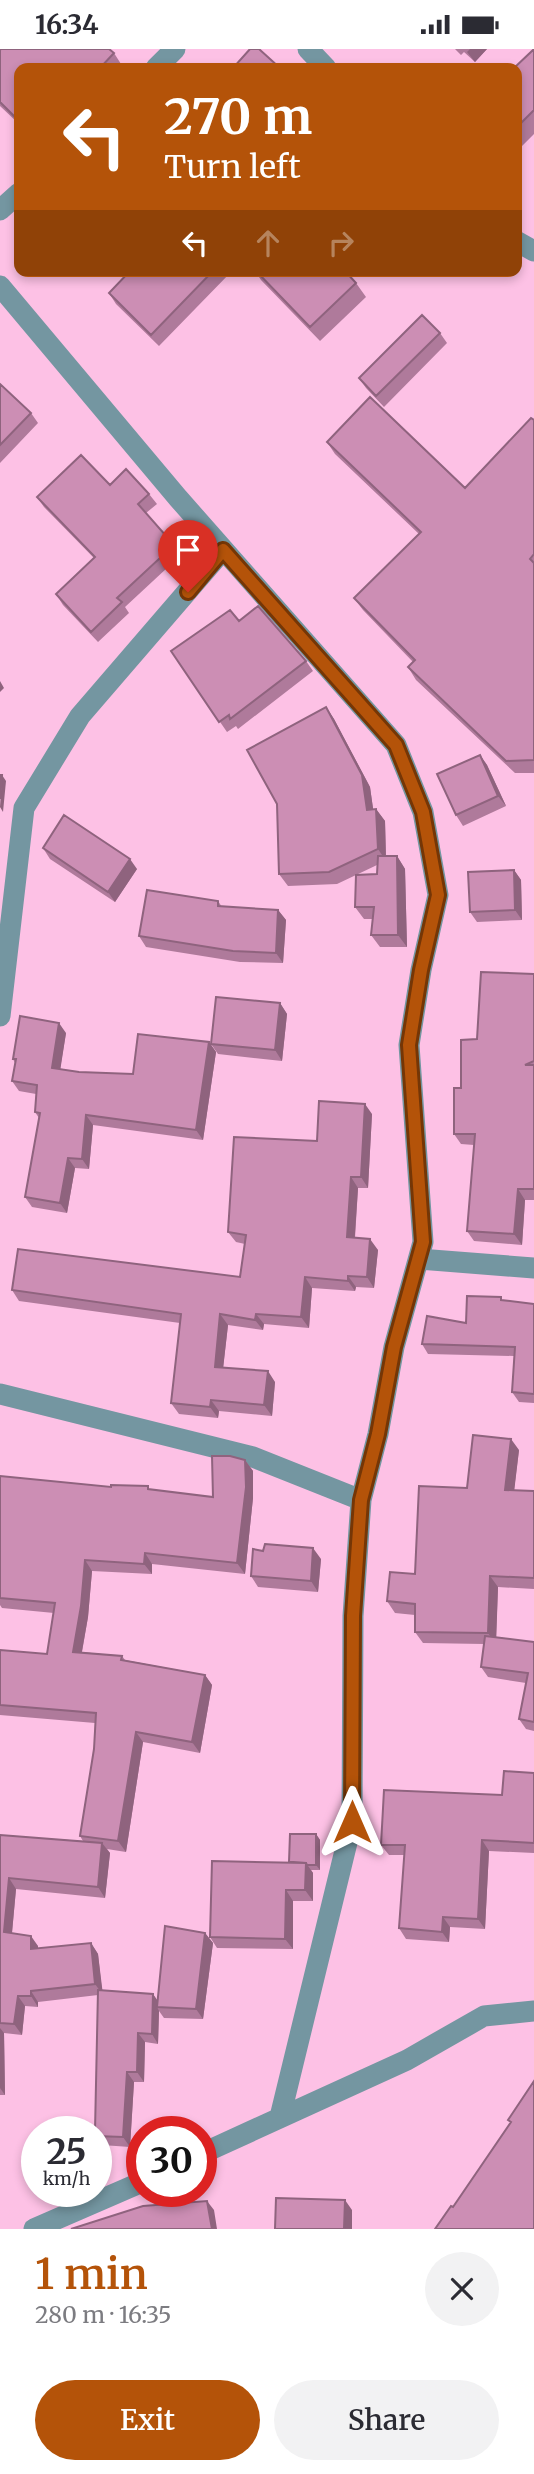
<!DOCTYPE html>
<html lang="en">
<head>
<meta charset="utf-8">
<style>
	body { margin:0; font-family:Merriweather,serif; background:#f2f2f3; color:#2b2b33; height:100vh; display:flex; flex-direction:column; font-size:26px; white-space:nowrap }
	* { box-sizing:border-box; margin:0 }
	p { font-size:23px; color:#7c7c81 }
	.icon { flex:none; width:38px; height:38px; fill:none; stroke:currentColor; stroke-width:2; stroke-linecap:round; stroke-linejoin:round }
	.map { position:relative; height:2180px; overflow:hidden }
	.side { display:flex; flex-direction:column; background:#fff; flex:1 }
	.side>* { flex:none }
	.top-card { position:absolute; left:14px; top:14px; width:508px; height:214px; border-radius:14px; box-shadow:0 4px 10px #0003; background:#b45309; color:#fff; overflow:hidden }
	.speed { position:absolute; left:21px; top:2067px; display:flex; gap:14px; font-size:35px; font-weight:700; text-align:center }
	.speed>* { display:grid; place-content:center; width:91px; height:91px; border-radius:50%; background:#fff; box-shadow:0 4px 10px #0003; line-height:1 }
	.speed small { font-size:18px; font-weight:400 }
	.speed .limit { border:10px solid #d22; background:#fff; color:#111 }
	.pin { position:absolute; display:grid; place-items:center; width:60px; height:60px; color:#fff; margin:-72px -30px; border-radius:50% 50% 50% 0; rotate:-45deg; box-shadow:0 0 7px #0007 }
	.pin .icon { rotate:45deg }
	.me { position:absolute; width:77px; margin:-38px; rotate:0deg; stroke-linejoin:round; filter:drop-shadow(0 0 5px #0008) }
	.turn { display:flex; align-items:center; gap:24px; height:147px; padding:0 35px; font-size:32px }
	.turn .icon { width:91px; height:91px; stroke-width:2.5 }
	.turn b { display:block; font-size:49px; line-height:60px }
	.lanes { display:flex; align-items:center; height:66px; padding:0 35px; background:#0003; justify-content:center; gap:35px; direction:ltr }
	.lanes .off { opacity:.35 }
	.round { display:grid; place-items:center; flex:none; width:74px; height:74px; border-radius:37px; background:#f2f2f3 }
	.overview { display:flex; align-items:center; justify-content:space-between; height:119px; padding:0 35px }
	h1 { font-size:42px; font-weight:600; line-height:52px; color:#b45309 }
	.action { display:flex; gap:14px; margin-top:auto; padding:14px 35px }
	.action a { flex:1; height:80px; border-radius:42px; background:#b45309; color:#fff; font-size:28px; font-weight:600; line-height:80px; text-align:center }
	.action a+a { background:#f2f2f3; color:#2b2b33 }
	.status { display:flex; justify-content:space-between; align-items:center; height:49px; padding:0 35px; background:#fff; direction:ltr }
	.status svg { height:19px; fill:currentColor }
	.map>svg:first-child { display:block }
</style>
</head>
<body>
<div class="status"><b>16:34</b><svg viewBox="0 0 49 12"><path d="M0 12V9h3v3zM5 12V6h3v6zM10 12V3h3v9zM15 12V0h3v12zM26 1h20v11H26zM47 4h2v5h-2z"/></svg></div>
<div class="map">
<svg width="534" height="2180" viewBox="0 0 534 2180">
	<rect width="100%" height="100%" fill="#fdc1e5"/>
	<g fill="none" stroke-linecap="round" stroke-linejoin="round">
		<path stroke="#7496a1" stroke-width="21" d="M308 0 326 19
			M156 19 175 0
			M0 161 19 144
			M516 192 534 202
			M0 237 178 449 396 696 423 763 438 846 421 921 409 996 423 1193 394 1298 378 1385 361 1451 353 1567 352 1773 280 2068
			M0 967 24 759 80 667 223 501
			M419 1210 534 1219
			M0 1345 253 1408 361 1451
			M201 2105 407 2011 484 1967 534 1962
			M34 2180 142 2133"/>
	</g>
	<path fill="#af7a9b" fill-rule="evenodd" d="M455 0H487L475 13 464 3 461 6Z
		M534 0V85L519 100 516 97V19Z
		M0 1 114 4 121 15 117 19H19V75L0 57Z
		M130 222H232L159 297 116 255 109 244Z
		M255 222H345L356 234 366 248 320 292 261 231Z
		M440 284 447 294 384 358 366 339 359 329Z
		M0 335 31 364 38 374 0 414Z
		M534 371V724H515L416 631 408 618 413 613 363 561 354 549 419 485 335 405 327 393 465 439Z
		M110 436 149 445 157 455 146 464 174 496 181 506 125 558 129 564 98 593 63 556 56 545 94 509 44 458 37 448Z
		M239 572 306 612 313 622 238 680 236 677 227 683 171 602Z
		M326 658 334 670 370 738 373 760H376L385 772 386 807H397L405 820 407 898H380L371 886 373 870H364L355 858 356 826 337 835 288 837 279 825ZM377 816V825L356 826Z
		M480 706 487 716 506 757 463 777 456 766Z
		M43 799 137 820 115 853 50 810Z
		M514 821 521 831 522 871 477 873 470 863Z
		M218 852 222 858 278 861 286 871 283 914 240 913 146 898 139 887Z
		M534 925V1151H525L522 1196 474 1192 467 1182 474 1096 461 1095 454 1085 461 1039 477 990Z
		M280 954 287 965 282 1012 218 1005 211 995Z
		M66 984 60 1020 79 1023 133 1025 209 993 216 1003 203 1091 93 1076 89 1120 75 1119 67 1164 32 1158 25 1148 39 1069 35 1063 36 1045 19 1042 12 1032 15 1014 13 1010Z
		M372 1065 368 1139H358L355 1189 378 1201 374 1239 356 1238 355 1242 312 1239 309 1279 264 1275 263 1281 228 1276 223 1319 275 1333 272 1367 219 1362 218 1369 179 1365 171 1354 180 1274 19 1252 12 1241 240 1228 245 1195 236 1193 228 1183 317 1092Z
		M504 1251 534 1255V1354L519 1353 512 1343 514 1307 428 1305 422 1295 466 1274Z
		M519 1401 514 1441 534 1442V1540L498 1538 496 1588 534 1593V1682L526 1680 519 1670 526 1634 488 1628 481 1618 484 1595 423 1594 415 1583V1566L395 1564 387 1552 415 1525 467 1439Z
		M245 1411 253 1422V1449L245 1525 152 1515V1525L92 1522 88 1568 82 1603 122 1607 125 1611 205 1626 212 1636 200 1704 143 1693 126 1803 107 1800 110 1804 105 1849 16 1840 12 1884 38 1897V1900L91 1894 98 1905 102 1942 153 1945 157 1952 205 1884 213 1894 203 1970 164 1969 159 1962 158 1995 145 1993 144 2033H134L130 2098 102 2096 96 2089 98 1946 38 1953V1958L25 1957 22 1986 4 1984 5 2046H0V1786L83 1792 80 1787 94 1700 95 1674 0 1666V1601L47 1605 54 1564 2 1559 0 1556V1427L111 1438 150 1441 213 1448Z
		M263 1502 321 1510 318 1543 258 1538 251 1527Z
		M534 1724V1804L489 1802 485 1880 450 1878 449 1893 406 1890 399 1879 405 1806H389L381 1796 502 1746Z
		M316 1785 320 1791V1821H311L313 1824V1852H293V1900L217 1899 210 1888 289 1813Z"/>
	<path fill="#8f637e" d="M470 0H487L475 13 467 3Z
		M19 64V74L15 68Z
		M0 632 4 639 0 643Z
		M326 658 334 670 370 738 375 773 367 761Z
		M480 706 487 716 506 757 498 747Z
		M2 726 6 732 3 763 0 758Z
		M376 760 385 772 386 812 378 800Z
		M397 807 405 820 407 898 398 886Z
		M130 810 137 820 115 853 108 843Z
		M514 821 521 831 522 871 515 861Z
		M278 861 286 871 283 914 276 904Z
		M280 954 287 965 282 1012 275 1001Z
		M59 974 66 984 59 1029 52 1019Z
		M209 993 216 1003 203 1091 196 1081Z
		M365 1055 372 1065 368 1139 361 1128Z
		M86 1066 93 1076 89 1120 82 1110Z
		M68 1109 75 1119 67 1164 60 1154Z
		M351 1128 358 1139 354 1199 347 1188Z
		M518 1140 525 1151 522 1196 514 1185Z
		M370 1190 378 1201 374 1239 367 1228Z
		M348 1227 356 1238 355 1242 348 1232Z
		M305 1228 312 1239 309 1279 301 1268Z
		M220 1265 228 1276 222 1329 215 1318Z
		M256 1265 264 1275 263 1281 255 1271Z
		M268 1322 275 1333 272 1367 264 1356Z
		M211 1351 219 1362 218 1369 210 1358Z
		M511 1390 519 1401 513 1452 505 1441Z
		M245 1411 253 1422V1449L245 1525 237 1514Z
		M313 1499 321 1510 318 1543 311 1532Z
		M145 1504 152 1515V1525L144 1515Z
		M85 1511 92 1522 88 1568 80 1613 73 1603Z
		M490 1527 498 1538 496 1596 488 1584Z
		M205 1626 212 1636 200 1704 192 1693Z
		M136 1683 143 1693 126 1803 118 1792Z
		M316 1785 320 1791V1821L316 1816Z
		M482 1791 489 1802 485 1880 478 1870Z
		M102 1794 110 1804 105 1849 98 1838Z
		M306 1814 313 1824V1852L305 1841Z
		M9 1829 16 1840 11 1894 4 1883Z
		M286 1841 293 1852V1900L285 1890Z
		M443 1868 450 1878 449 1893 442 1883Z
		M205 1884 213 1894 203 1970 196 1960Z
		M31 1887 38 1897V1911L31 1900Z
		M91 1894 98 1905 103 1946 95 1935Z
		M31 1942 38 1953V1958L31 1947Z
		M153 1945 160 1955 157 1958 159 1962 158 1995 152 1985Z
		M18 1947 25 1957 22 1986 14 1975Z
		M0 1979 4 1984 5 2046 0 2039Z
		M138 1984 145 1993 144 2033 137 2023Z
		M127 2023 134 2033 130 2098 123 2088Z
		M345 2151 352 2161V2180H344Z
		M207 2152 214 2161 217 2180H212Z"/>
	<path fill="#cc8eb4" stroke="#8f637e" stroke-width="2" d="M1 0H109L114 4 100 19H65L63 17 60 19H19V64L15 68 0 53V1Z
		M250 0H259L280 19H233Z
		M534 0V61L516 79V19H514Z
		M130 222H213L151 286 109 244Z
		M256 222H345L356 234 310 278Z
		M422 266 440 284 376 347 359 329Z
		M0 335 31 364 0 396Z
		M370 348 465 439 531 369 534 371V505L530 510 534 514V711L506 712 408 618 415 611 354 549 421 483 327 393Z
		M81 406 110 436 126 420 149 445 138 455 174 496 117 549 122 553 91 583 56 545 95 508 37 448Z
		M258 557 306 612 230 670 229 666 219 673 171 602 230 561 239 572Z
		M326 658 362 726 367 761 376 760 378 800 329 823 279 825 277 755 247 701Z
		M480 706 498 747 456 766 437 725Z
		M0 726H2L0 750Z
		M64 766 130 810 108 843 43 799Z
		M378 807H397L398 886H371L374 858H355L356 826 377 825Z
		M514 821 515 861 470 863 468 823Z
		M147 841 218 852V857L278 861 276 904 233 902 139 887Z
		M481 923 534 925V1012L525 1016H534V1140H518L514 1185 467 1182 475 1085H454V1039H461V991L477 990Z
		M216 948 280 954 275 1001 211 995Z
		M20 967 59 974 52 1019 79 1023 133 1025 138 985 209 993 196 1081 86 1066 82 1110 68 1109 60 1154 25 1148 40 1064 35 1063 37 1036 12 1032 16 1010H13Z
		M319 1052 365 1055 361 1128H351L347 1188 370 1190 367 1228 348 1227V1232L305 1228 301 1268 256 1265 255 1271 220 1265 215 1318 268 1322 264 1356 211 1351 210 1358 171 1354 181 1265 12 1241 18 1200 240 1228 246 1186 228 1183 234 1088 317 1092Z
		M467 1247 501 1248V1251L534 1255V1345L512 1343 515 1298 422 1295 427 1267 466 1274Z
		M473 1386 511 1390 505 1441 534 1442V1529L490 1527 488 1584 415 1583V1555L387 1552 390 1523 415 1525 419 1437 467 1439Z
		M212 1407H230L245 1411 246 1438 237 1514 145 1504 144 1515 85 1511 81 1557 73 1603 122 1607 121 1611 205 1626 192 1693 136 1683 118 1792 80 1787 94 1700 96 1664 0 1656V1601L47 1605 55 1554 0 1549V1427L111 1438V1436L148 1437V1440L213 1448Z
		M265 1495 313 1499 311 1532 251 1527 253 1500 263 1502Z
		M485 1587 534 1593V1673L519 1670 528 1624 481 1618Z
		M504 1722 534 1724V1794L482 1791 478 1870 443 1868 442 1883 399 1879 405 1796H381L384 1741 502 1746Z
		M290 1785H316V1816H307L306 1814 289 1813Z
		M0 1786 102 1794 98 1838 9 1829 4 1883 31 1887V1900L91 1894 95 1935 31 1942V1947H18L14 1975 0 1974Z
		M212 1812 306 1814 305 1841H286L285 1890 210 1888Z
		M165 1877 205 1884 196 1960 157 1958Z
		M98 1941 153 1945 152 1985 138 1984 137 2023H127L123 2088 96 2087V2082H95Z
		M534 2032V2180H435L451 2157 453 2158 511 2073 508 2071Z
		M276 2149 345 2151 344 2180H275Z
		M207 2152 212 2180H71L143 2157Z"/>
	<g fill="none" stroke-linecap="round" stroke-linejoin="round">
		<defs>
			<path id="route" d="M188 543 223 501 396 696 423 763 438 846 421 921 409 996 423 1193 394 1298 378 1385 361 1451 353 1567 352 1773"/>
		</defs>
		<use href="#route" stroke="#753606" stroke-width="18"/>
		<use href="#route" stroke="#b45309" stroke-width="12"/>
	</g>
</svg>
<div class="speed"><div>25<small>km/h</small></div><div class="limit">30</div></div>
<div class="pin" style="left:188px;top:543px;background:#d93025"><svg class="icon" aria-label="arrive" viewBox="0 0 24 24"><path d="M6 21V4h12l-3 4 3 4H6"/></svg></div>
<svg class="me" style="left:352px;top:1773px" viewBox="-20 -20 40 40"><path d="M0-17L14 15 0 8-14 15z" fill="#b45309" stroke="#fff" stroke-width="4"/></svg>
<div class="top-card">
<div class="turn"><svg class="icon" aria-label="left" viewBox="0 0 24 24"><path d="M17 20v-9H6M10 6l-5 5 5 5"/></svg><div><b>270 m</b>Turn left</div></div>
<div class="lanes"><svg class="icon" aria-label="left" viewBox="0 0 24 24"><path d="M17 20v-9H6M10 6l-5 5 5 5"/></svg><svg class="icon off" aria-label="ahead" viewBox="0 0 24 24"><path d="M12 20V5M6 11l6-6 6 6"/></svg><svg class="icon off" aria-label="right" viewBox="0 0 24 24"><path d="M7 20v-9h11M14 6l5 5-5 5"/></svg></div>
</div>
</div>
<section class="side">
<div class="overview"><div><h1>1 min</h1><p>280 m · 16:35</p></div><a class="round"><svg class="icon" aria-label="close" viewBox="0 0 24 24"><path d="M6 6l12 12M18 6L6 18"/></svg></a></div>
<div class="action"><a>Exit</a><a>Share</a></div>
</section>
</body>
</html>
